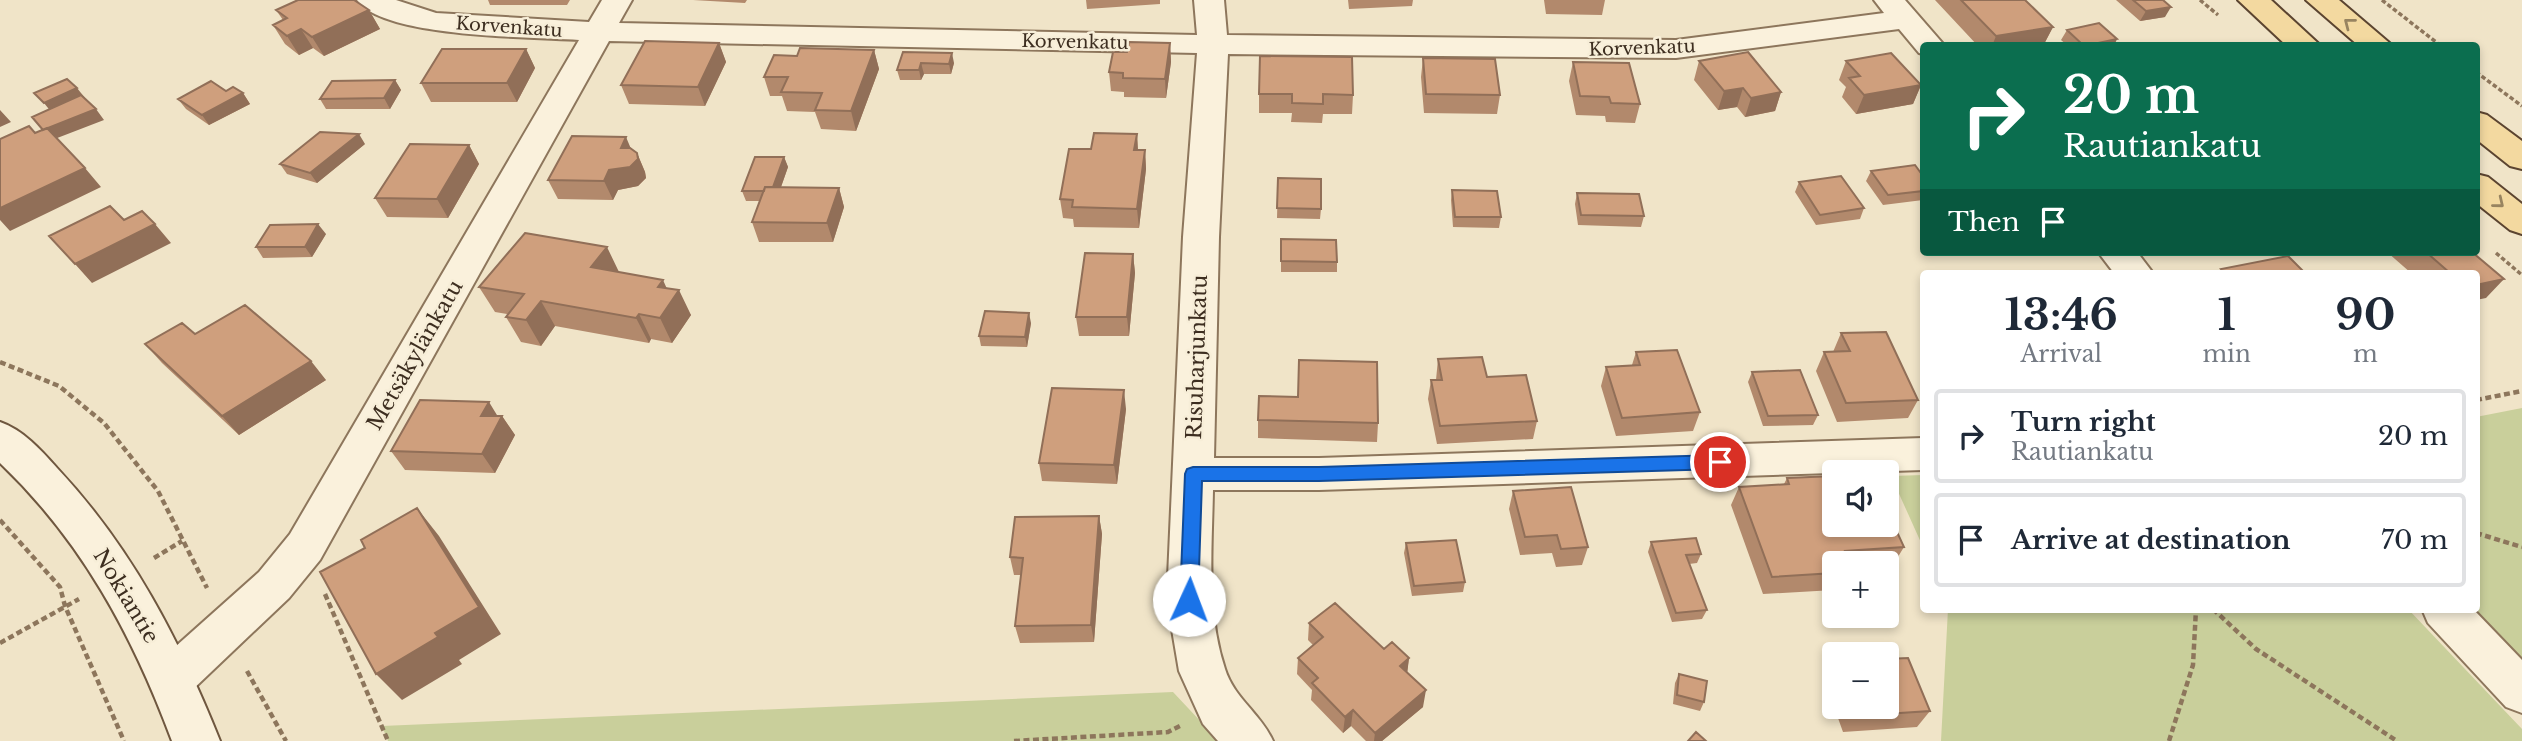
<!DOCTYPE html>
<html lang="en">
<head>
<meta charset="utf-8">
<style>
	body { margin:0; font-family:"Libre Baskerville",serif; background:#f6f6f7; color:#1f2937; height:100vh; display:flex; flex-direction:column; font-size:26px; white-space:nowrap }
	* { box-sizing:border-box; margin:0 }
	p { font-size:23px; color:#747a83 }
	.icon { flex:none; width:38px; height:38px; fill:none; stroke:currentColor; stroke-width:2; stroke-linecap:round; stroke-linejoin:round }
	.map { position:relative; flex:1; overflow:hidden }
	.panel { position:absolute; left:1920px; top:270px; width:560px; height:343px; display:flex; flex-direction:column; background:#fff; border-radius:7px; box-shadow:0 4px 10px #0003 }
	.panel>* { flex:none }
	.guide { position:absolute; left:1920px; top:42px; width:560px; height:214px; border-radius:7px; box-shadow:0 4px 10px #0003; background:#0b6e4f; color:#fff; overflow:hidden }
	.controls { position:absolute; left:1822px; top:460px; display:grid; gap:14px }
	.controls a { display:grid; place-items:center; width:77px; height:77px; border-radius:7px; background:#fff; box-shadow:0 4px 10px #0003; font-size:35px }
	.pin { position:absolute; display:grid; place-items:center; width:60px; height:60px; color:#fff; margin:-30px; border:4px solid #fff; border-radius:50%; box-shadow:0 2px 7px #0007 }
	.me { position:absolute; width:77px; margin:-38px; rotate:2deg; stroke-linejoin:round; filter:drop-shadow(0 0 5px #0008) }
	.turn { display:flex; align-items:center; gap:24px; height:147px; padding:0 28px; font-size:32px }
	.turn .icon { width:91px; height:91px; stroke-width:2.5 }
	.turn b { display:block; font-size:49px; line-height:60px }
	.then { display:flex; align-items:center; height:66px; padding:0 28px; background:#0003; gap:14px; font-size:26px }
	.eta { display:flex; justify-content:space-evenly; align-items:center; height:119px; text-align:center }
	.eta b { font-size:42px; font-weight:800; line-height:49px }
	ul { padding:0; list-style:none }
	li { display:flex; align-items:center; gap:21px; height:94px; margin:0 14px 10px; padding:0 14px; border:4px solid #e0e1e3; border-radius:7px }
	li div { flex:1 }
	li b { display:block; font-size:26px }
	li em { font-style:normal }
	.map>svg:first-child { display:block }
</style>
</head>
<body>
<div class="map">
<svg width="2522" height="741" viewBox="0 0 2522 741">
	<rect width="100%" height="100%" fill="#f0e4c8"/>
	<path fill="#c9cf9b" d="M2522 408V662L2470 609H2476V417Z
		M1923 475V547L1891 476Z
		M1948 609H2408L2522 729V741H1941Z
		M1173 692 1219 741H388L382 726Z"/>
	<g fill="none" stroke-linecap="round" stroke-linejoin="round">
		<defs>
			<path id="minor" d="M357 0H396L436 13 589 22 602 0H632L619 23 1197 35 1194 0H1224L1227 35 1676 40 1884 13 1874 0H1905L1945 46H1923V54L1919 53 1899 29 1676 58 1228 54 1219 237 1214 458H1319L1923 438V470L1319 490H1213C1212 550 1206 612 1225 669 1234 698 1261 714 1273 741H1218L1203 724 1179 671 1167 600 1183 237 1197 53 609 41 320 560 289 598 189 693 173 699 157 693 150 678 157 663 259 572 290 534 579 40C533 37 383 38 357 0Z
				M2098 252H2137L2153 273H2114Z
				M2422 609H2473L2522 660V713L2506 707 2428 623Z"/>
			<path id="secondary" d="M0 422C23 430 41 450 57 468 132 548 180 641 220 741H172C133 636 82 541 0 463Z"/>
			<path id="primary" d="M2238 0H2271L2321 46H2287Z
				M2306 0H2339L2393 46H2359Z
				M2476 112 2487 115 2522 141V169L2510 166 2476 139Z
				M2476 174 2488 177 2522 204V234L2510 230 2476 203Z"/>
		</defs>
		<use href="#minor" stroke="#8d765c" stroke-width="4"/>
		<use href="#secondary" stroke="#6f573f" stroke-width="4"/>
		<use href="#primary" stroke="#5b4430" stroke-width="4"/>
		<path stroke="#8d765c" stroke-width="3.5" stroke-dasharray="4.5 2.5" stroke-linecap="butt" d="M2200 0 2218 15
			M2382 0 2441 46
			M2476 72 2522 106
			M2496 253 2522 275"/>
		<path stroke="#8d765c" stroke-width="4.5" stroke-dasharray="6 3.5" stroke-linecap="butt" d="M0 362 59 386 104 423 158 491 207 588
			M2476 400 2522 391
			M0 520 60 587 65 606 124 741
			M2476 533 2522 547
			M154 558 182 541
			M325 594 388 741
			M2213 609 2256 649 2397 741
			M0 643 79 599
			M247 671 286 741
			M1014 741 1168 732 1180 726
			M2169 741 2193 665 2196 609"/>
		<use href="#minor" fill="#faf1dc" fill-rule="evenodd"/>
		<use href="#secondary" fill="#faf1dc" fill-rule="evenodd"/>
		<use href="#primary" fill="#f3d9a0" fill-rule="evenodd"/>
	</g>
	<path fill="#b2896c" d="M488 0H570L567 5H490Z
		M693 0H747L745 3Z
		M1086 0H1160V4L1087 9Z
		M1348 0H1413L1412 6 1349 9Z
		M1544 0H1605L1602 15 1546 14Z
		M1935 0H2025L2053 27 2043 46H1978Z
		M2116 0H2163L2165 17 2140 21Z
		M276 10H369L380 29 324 56 313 48 299 55 285 44 273 25 283 20Z
		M2067 30 2114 46H2068L2061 40Z
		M719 43 726 62 705 106 629 104 621 85Z
		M1170 43 1171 62 1166 98 1124 97V92L1111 91 1109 72 1127 52Z
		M526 49 535 68 517 102H431L421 83Z
		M874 50 879 69 856 131 821 129 815 112 787 111 782 96H770L764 77 797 56Z
		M903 52 954 63 951 74H924L921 80H900L897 70Z
		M1423 58 1500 95 1497 114 1424 113 1421 77Z
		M1699 61 1781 92 1775 111 1745 117 1737 107 1718 110 1694 80Z
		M1846 61 1921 85 1913 104 1856 114 1842 97 1846 87 1839 80Z
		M1573 62 1640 104 1635 123 1606 122 1605 116 1576 115 1569 81Z
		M395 80 401 90 390 109H326L320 99Z
		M226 91 243 93 250 104 209 125 186 109 178 99Z
		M1259 94 1353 95 1352 114H1323L1322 123 1291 122 1292 113H1259Z
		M1137 134 1138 150H1145L1146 169 1139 228 1074 227 1073 219 1063 218 1060 199 1091 149Z
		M365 144 317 183 287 174 280 164Z
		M469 145 479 164 448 218 387 217 375 198Z
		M631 148 637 153 645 172 646 178 638 186 618 190 613 200 558 199 548 180Z
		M784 157 788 167 781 187 839 188 844 207 833 242H759L752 222 760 201H746L742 191Z
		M1871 171 1923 176V200L1883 205 1866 181Z
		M1278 178 1321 209 1320 219 1277 218Z
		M1799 182 1864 208 1860 219 1816 225 1795 192Z
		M1452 190 1501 217 1499 228 1453 227 1451 200Z
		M1577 193 1644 216 1641 227 1578 225 1575 204Z
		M326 234 312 257 263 258 256 247Z
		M1281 239 1337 262V272H1281Z
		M2387 252H2472L2486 298 2476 273H2411Z
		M1133 254 1135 273 1129 336H1079L1076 317Z
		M619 272 667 288 691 315 672 343 651 339 649 343 555 326 541 346 521 342 506 317 507 314 495 312 479 287Z
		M1031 323 1027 347 981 346 979 336Z
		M1841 333 1918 400 1908 418 1837 422 1816 371 1824 352H1833Z
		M195 334 326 380 239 435 162 363 145 344Z
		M1636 352 1700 412 1693 431 1616 436 1601 386 1606 367 1632 365Z
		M1438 359 1487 377 1537 421 1533 439 1437 444 1428 399 1431 380H1436Z
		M1752 372 1818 415 1813 425 1763 426 1748 382Z
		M1126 409 1117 484 1042 481 1039 463Z
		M498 416H502L515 435 495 473 405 470 391 451Z
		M1258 420 1378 423 1377 442 1258 438Z
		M1787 478 1904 547 1893 565H1886V564H1834V590L1763 594 1731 505 1739 487 1784 484Z
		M1513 491 1588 547 1582 565 1556 567 1552 553 1520 555 1509 509Z
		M1099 516 1102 534 1094 642 1020 643 1015 626 1021 575H1014L1010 557Z
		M1651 542 1701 554 1697 563 1689 564 1707 610 1702 619 1672 622 1648 552Z
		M1406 543 1465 582 1463 592 1412 596 1404 553Z
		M1309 623 1409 658 1407 672 1423 707 1382 741H1366L1351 726 1343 733 1311 700 1312 690 1297 674 1298 658 1313 645 1308 640Z
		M1834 662V707L1824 678Z
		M1679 674 1704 702 1700 711 1673 704 1675 683Z
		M1834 707H1886L1930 711 1917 727 1843 732Z"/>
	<path fill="#916f58" d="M2171 7 2165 17 2140 21 2146 11Z
		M369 10 380 29 324 56 312 37Z
		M2053 27 2043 46H1992L1996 36Z
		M301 29 313 48 299 55 287 36Z
		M2117 39 2114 46H2087Z
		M719 43 726 62 705 106 698 87Z
		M1170 43 1171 62 1166 98 1165 79Z
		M526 49 535 68 517 102 507 83Z
		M874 50 879 69 856 131 851 111Z
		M952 53 954 63 951 74 949 64Z
		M921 63 924 74 921 80 919 70Z
		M395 80 401 90 390 109 384 98Z
		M1921 85 1913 104 1856 114 1864 95Z
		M77 88 85 98 52 113 44 103Z
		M1743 88 1737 107 1718 110 1724 91Z
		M1781 92 1775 111 1745 117 1751 98Z
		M243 93 250 104 209 125 202 115Z
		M96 109 104 120 52 140 43 130Z
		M0 110 11 122 0 127Z
		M359 134 365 144 317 183 310 173Z
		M1137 134 1138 153 1134 150Z
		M626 137 634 156 621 148Z
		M469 145 479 164 448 218 437 199Z
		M1145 150 1146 169 1139 228 1137 209Z
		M637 153 645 172 646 178 638 186 618 190 613 200 604 181 609 170Z
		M784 157 788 167 776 201 772 191Z
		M85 168 101 187 10 231 0 220V208Z
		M839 188 844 207 833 242 827 223Z
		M155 224 171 243 92 283 75 264Z
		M318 224 326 234 312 257 305 247Z
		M607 247 619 272 591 267Z
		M1133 254 1135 273 1129 336 1127 317Z
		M2504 279 2486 298 2476 300V285Z
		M663 280 672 300 679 290 691 315 672 343 660 318 658 287Z
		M541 301 555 326 541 346 526 320Z
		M1029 313 1031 323 1027 347 1025 337Z
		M639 314 651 339 649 343 636 318Z
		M311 361 326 380 239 435 222 416Z
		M1124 390 1126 409 1117 484 1114 465Z
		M489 402 500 420 502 416 515 435 495 473 482 454 481 416Z
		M417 508 439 536 501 634 459 660 462 664 402 700 376 674 435 633Z
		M1099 516 1102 534 1094 642 1091 625Z
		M1409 658 1407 675 1400 666Z
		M1426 690 1423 707 1382 741H1374L1375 733Z
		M1353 710 1351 726 1343 733 1345 717Z"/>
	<path fill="#cf9f7d" stroke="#916f58" stroke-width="2" d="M298 0H354L369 10 312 37 301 29 287 36 273 25 287 18 276 10Z
		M1961 0H2025L2053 27 1996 36Z
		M2133 0H2163L2171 7 2146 11Z
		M2099 23 2117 39 2084 46 2067 30Z
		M645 41 719 43 698 87 621 85Z
		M1129 42 1170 43 1165 79 1123 78V73L1109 72 1113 52H1127Z
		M2141 43 2144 46H2125Z
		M800 48 874 50 851 111 815 110 822 93 781 92 788 77H764L774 55 797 56Z
		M442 49H526L507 83H421Z
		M903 52 952 53 949 64 921 63 919 70H897Z
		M1748 52 1781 92 1751 98 1743 88 1724 91 1699 61Z
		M1891 53 1921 85 1864 95 1849 78 1860 76 1846 61Z
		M1260 56 1352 57 1353 95 1323 94V104L1292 103V94H1259Z
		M1423 58 1495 59 1500 95 1426 94Z
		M1573 62 1629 63 1640 104 1611 103 1609 97 1580 96Z
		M67 79 77 88 44 103 34 93Z
		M395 80 384 98 320 99 332 81Z
		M211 81 226 91 233 87 243 93 202 115 178 99Z
		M81 95 96 109 43 130 32 117Z
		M29 126 35 133 47 128 85 168 0 208V139Z
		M320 132 359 134 310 173 280 164Z
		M1094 133 1137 134 1134 150H1145L1137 209 1072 207 1073 200 1060 199 1069 149H1091Z
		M572 136 626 137 621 148H630L637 153 638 159 630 167 609 170 604 181 548 180Z
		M410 144 469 145 437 199 375 198Z
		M755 157H784L773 187H765L764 191H742Z
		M1915 165 1923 176V191L1888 195 1871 171Z
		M1841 176 1864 208 1820 215 1799 182Z
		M1278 178 1321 179V209L1277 208Z
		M765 187 839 188 827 223 752 222Z
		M1452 190 1497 191 1501 217H1455Z
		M1577 193 1639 194 1644 216 1581 215Z
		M110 206 124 220 142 211 155 224 75 264 49 236Z
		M318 224 305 247H256L270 225Z
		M525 233 607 247 591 267 663 280 658 287 679 290 660 318 639 314 636 318 541 301 526 320 506 317 524 294 479 287Z
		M1281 239 1336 240 1337 262 1281 261Z
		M2426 252H2472L2504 279 2476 285V273H2450Z
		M1085 253 1133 254 1127 317H1076Z
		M2288 256 2305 273H2225L2221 269Z
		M245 305 311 361 222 416 145 344 182 323 195 334Z
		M985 311 1029 313 1025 337 979 336Z
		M1886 332 1918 400 1846 403 1824 352 1850 351 1841 333Z
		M1677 350 1700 412 1622 418 1606 367 1640 365 1636 352Z
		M1482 357 1487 377 1526 375 1537 421 1440 426 1431 380H1442L1438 359Z
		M1299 360 1377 362 1378 423 1258 420 1259 396 1298 397Z
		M1800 370 1818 415 1768 416 1752 372Z
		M1052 388 1124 390 1114 465 1039 463Z
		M420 400 489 402 481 416H502L482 454 391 451Z
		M1834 476V525H1886V508L1904 547 1845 551 1850 564H1834V573L1772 577 1739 487 1789 484 1787 478Z
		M1571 487 1588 547 1561 549 1557 535 1525 537 1513 491Z
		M417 508 479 607 435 633 438 637 376 674 320 572 365 548 361 540Z
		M1099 516 1091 625 1015 626 1023 558 1010 557 1015 517Z
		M1696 538 1701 554 1686 555 1707 610 1676 613 1651 542Z
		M1456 540 1465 582 1414 586 1406 543Z
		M1335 603 1384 649 1392 642 1409 658 1400 666 1426 690 1375 733 1353 710 1345 717 1312 683 1318 678 1298 658 1323 637 1309 623Z
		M1908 658 1930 711 1854 716 1851 707H1886V659Z
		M1679 674 1707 681 1704 702 1677 695Z
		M1696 732 1706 741H1688Z"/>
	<defs><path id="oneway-chevron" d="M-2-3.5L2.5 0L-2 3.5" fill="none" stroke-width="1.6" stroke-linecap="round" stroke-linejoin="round" transform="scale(1.75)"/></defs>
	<g stroke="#988460">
		<use href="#oneway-chevron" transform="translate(2349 23) rotate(-142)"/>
		<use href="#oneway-chevron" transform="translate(2499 203) rotate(39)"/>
	</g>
	<path fill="#1a73e8" stroke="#114b97" stroke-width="2" d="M1720 455 1726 457 1729 462 1726 467 1720 469 1319 481H1202L1198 600 1195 606 1189 608 1182 606 1180 600 1185 474 1187 469 1193 467H1319Z"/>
	<g text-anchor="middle" stroke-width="5" stroke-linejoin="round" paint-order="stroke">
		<g font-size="18" fill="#3d2e20" stroke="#f7eed8">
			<text transform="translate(509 27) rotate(4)" y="6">Korvenkatu</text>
			<text transform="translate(1075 42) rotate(1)" y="6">Korvenkatu</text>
			<text transform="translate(1642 48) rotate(-2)" y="6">Korvenkatu</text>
		</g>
		<g font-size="21" fill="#3d2e20" stroke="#f7eed8">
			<text transform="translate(415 355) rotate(-60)" y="7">Metsäkylänkatu</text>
			<text transform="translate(1197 357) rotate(-88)" y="7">Risuharjunkatu</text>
			<text transform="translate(126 596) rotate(59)" y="7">Nokiantie</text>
		</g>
	</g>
</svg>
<div class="controls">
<a><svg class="icon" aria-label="sound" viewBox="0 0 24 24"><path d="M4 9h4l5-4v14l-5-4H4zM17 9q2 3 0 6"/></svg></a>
<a>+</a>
<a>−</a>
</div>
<div class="pin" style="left:1720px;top:462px;background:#d93025"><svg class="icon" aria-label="arrive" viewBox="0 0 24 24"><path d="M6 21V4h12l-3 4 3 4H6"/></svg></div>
<svg class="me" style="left:1189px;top:600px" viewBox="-20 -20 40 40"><circle r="19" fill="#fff"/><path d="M0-13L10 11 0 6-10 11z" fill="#1a73e8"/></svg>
<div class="guide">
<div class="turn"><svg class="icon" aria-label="right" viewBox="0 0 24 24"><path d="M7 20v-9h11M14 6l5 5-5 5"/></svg><div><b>20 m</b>Rautiankatu</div></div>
<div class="then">Then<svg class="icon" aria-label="arrive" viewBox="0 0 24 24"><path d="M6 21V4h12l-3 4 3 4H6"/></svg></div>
</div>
<section class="panel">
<div class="eta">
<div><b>13:46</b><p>Arrival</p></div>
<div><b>1</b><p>min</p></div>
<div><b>90</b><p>m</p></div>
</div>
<ul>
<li><svg class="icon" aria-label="right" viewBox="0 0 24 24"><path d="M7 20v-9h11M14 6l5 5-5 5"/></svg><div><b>Turn right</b><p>Rautiankatu</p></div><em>20 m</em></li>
<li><svg class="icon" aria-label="arrive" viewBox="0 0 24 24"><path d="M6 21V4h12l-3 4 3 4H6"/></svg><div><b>Arrive at destination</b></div><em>70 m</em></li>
</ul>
</section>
</div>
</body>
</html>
